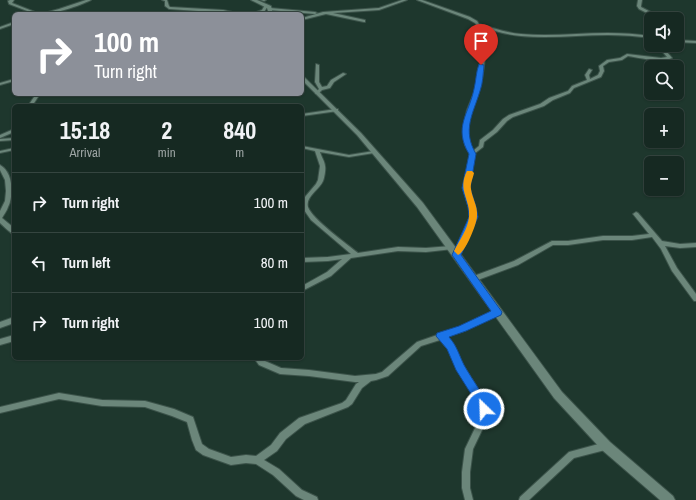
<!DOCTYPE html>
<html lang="en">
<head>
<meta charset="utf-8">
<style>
	body { margin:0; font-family:"Archivo Narrow",sans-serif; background:#1f312a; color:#f1f3f6; height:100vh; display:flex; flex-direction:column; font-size:15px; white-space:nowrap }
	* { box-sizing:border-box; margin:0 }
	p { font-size:13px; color:#9ea6a5 }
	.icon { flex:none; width:22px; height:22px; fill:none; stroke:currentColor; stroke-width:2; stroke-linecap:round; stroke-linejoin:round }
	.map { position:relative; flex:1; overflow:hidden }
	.drawer { position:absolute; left:12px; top:104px; width:292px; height:256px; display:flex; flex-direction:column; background:#162922; border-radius:6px; box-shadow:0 1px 3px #0004,0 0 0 1px #354540 }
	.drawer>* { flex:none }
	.banner { position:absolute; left:12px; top:12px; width:292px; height:84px; border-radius:6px; box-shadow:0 1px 3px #0004,0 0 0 1px #354540; background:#8c9099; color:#fff; overflow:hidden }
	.tools { position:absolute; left:644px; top:12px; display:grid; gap:8px }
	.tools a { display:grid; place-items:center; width:40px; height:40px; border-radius:6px; background:#162922; box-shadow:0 1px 3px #0004,0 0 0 1px #354540; font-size:20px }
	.pin { position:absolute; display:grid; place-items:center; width:34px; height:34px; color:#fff; margin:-41px -17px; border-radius:50% 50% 50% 0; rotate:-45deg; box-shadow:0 0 4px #0007 }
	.pin .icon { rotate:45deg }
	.me { position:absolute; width:44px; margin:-22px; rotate:336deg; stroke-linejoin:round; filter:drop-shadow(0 0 3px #0008) }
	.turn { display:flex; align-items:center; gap:14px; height:84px; padding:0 16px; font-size:18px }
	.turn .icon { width:52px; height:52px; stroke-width:2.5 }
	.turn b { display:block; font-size:28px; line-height:34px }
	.eta { display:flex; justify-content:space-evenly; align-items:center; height:68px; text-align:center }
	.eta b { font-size:24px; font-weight:700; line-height:28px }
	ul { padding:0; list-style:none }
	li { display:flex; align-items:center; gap:12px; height:60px; padding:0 16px; border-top:1px solid #354540 }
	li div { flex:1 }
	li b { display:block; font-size:15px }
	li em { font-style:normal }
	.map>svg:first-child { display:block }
</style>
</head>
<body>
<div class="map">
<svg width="696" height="500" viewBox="0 0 696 500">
	<rect width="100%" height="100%" fill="#1e372d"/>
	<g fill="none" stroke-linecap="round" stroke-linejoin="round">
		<defs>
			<path id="minor" d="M10 0H14L12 3 40 14H35L9 4 8 1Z
				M86 0H91C79 6 55 14 41 14L59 9Z
				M162 0H167L169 6 170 7 223 10 242 14 169 9 165 6V1Z
				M261 0H266L264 1Z
				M402 0H407L379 10 333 13 365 20V22H364L326 14 302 20V18L323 12 379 8Z
				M417 0H422L470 17 477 21 479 24C493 28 507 33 521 34 550 37 579 33 608 33 622 33 637 34 651 36V38C637 36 622 35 608 35 579 35 550 39 521 36 507 35 495 31 482 27 482 31 481 35 482 39 483 43 485 47 485 52 485 58 484 67 483 73 479 99 458 126 473 151L479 146 480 140 493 130 503 119 509 115 540 104 549 98 568 91 572 86 587 80 585 75 589 69 592 70 589 75 590 79 598 75 600 71 599 66 607 60 620 58 627 54 661 58 667 57 657 45H661L672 58C661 63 640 58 628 56L622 60 609 62 603 66 604 71 601 77 574 88 570 93 553 100 544 106 513 117 507 121 497 132 484 142 483 147 474 154 469 188 476 212V217L460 255 457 257 454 255 470 217V212L463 188 470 154 465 145 463 129 467 110 475 90 479 73 481 51 478 39V27L475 23 468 19Z
				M638 0H642L641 6V7L664 19H659L639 9 637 6Z
				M265 5 268 6 264 12 257 14H251L262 10Z
				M270 8 315 12 317 13 315 14 269 10 268 9Z
				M14 22V24L0 29V27Z
				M677 40 696 41V43L677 42Z
				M316 64 319 65V82L322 87 327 86 331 80 343 73 346 74 334 82 330 88 322 90 318 94H316L315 93 319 89 315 82Z
				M14 79V81L0 85V83Z
				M36 94H40L32 106H28Z
				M336 109H338V111L302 116V114Z
				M14 129V132L0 138V135Z
				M14 138V140L0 141V139Z
				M302 146 349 155 374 151 376 152 374 153 349 157 320 152C321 156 325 162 325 166 326 169 324 179 323 181 320 189 305 197 308 207 312 219 347 244 358 253L398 247 426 248 451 246 454 248 453 249 426 252 398 251 351 258 331 276 302 291V286L327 272 342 259 328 261 302 262V258L328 257 351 254 311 220 302 207V203L305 197 316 184 318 180 320 166 315 151 302 148Z
				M14 148V150L0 153V151Z
				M0 165C13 172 14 195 8 207 7 211 4 214 2 218L14 228V235C12 234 2 225 0 223V211L5 201 6 191 5 180 0 170Z
				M636 212 638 213 662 241 680 244 696 243V247L680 248 665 246 677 268 696 294V301H694L672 271 661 249 652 237 632 240H603L568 245H553L518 265 475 281H471L470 279 471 277 514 261 552 241H568L603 236H632L649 234 633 214Z
				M497 309 499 310 500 312 499 314 464 331 446 337 454 345 463 365 480 392 488 409 484 426 473 449 470 472V488L473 500H465L462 488V472L465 449 476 426 480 409 474 396 457 369 448 349 440 340 421 346 388 376 376 380 371 381 362 388 352 404 348 407 305 424 286 439 277 451 264 460 279 469 302 490 317 497 318 500H304L296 496 273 475 256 464 246 463 231 465 203 455 196 450 192 440 187 422 172 416 145 407 102 406 59 399 0 413V407L59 393 102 400 145 401 174 409 193 417 202 444 209 449 231 457 246 455 256 456 271 445 280 433 299 418 342 403 346 400 356 384 359 382H355L309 376 280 374 259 365 254 358H262L265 361 281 368 309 370 355 376 376 374 382 372 417 342 460 327Z
				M14 317V323L0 328V322Z
				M14 335V341L0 345V339Z
				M606 442 609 443 610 446 609 449 574 458 529 500H519L520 497 569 452Z"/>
			<path id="tertiary" d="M251 0H257L271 6 273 14H269L267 8Z
				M302 75 361 133 423 203 562 392 610 442 673 496 675 500H660L602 450 554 398 417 207 357 135 302 80Z"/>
		</defs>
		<use href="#minor" stroke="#3c534a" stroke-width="2"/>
		<use href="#tertiary" stroke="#3c534a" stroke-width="2"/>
		<use href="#minor" fill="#6b867a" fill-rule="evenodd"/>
		<use href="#tertiary" fill="#6b867a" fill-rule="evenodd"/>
	</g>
	<path fill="#1a73e8" stroke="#114b97" d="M479 64 484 65C483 74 483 83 480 91 473 114 462 130 476 154L470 188 476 207 478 217 461 255 502 312 501 315 466 331 449 337C457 346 459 355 464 365 473 381 482 392 490 409L488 413 484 415 480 413 473 397 456 370 447 349 436 336 437 333 459 326 491 311 452 255 469 217 468 207 462 188 469 154C453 127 469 114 474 89 476 81 476 72 479 64Z"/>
	<path fill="#f59e0b" d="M467 171H472L474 173C473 178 470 184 471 189 472 198 478 206 477 216 477 224 465 253 458 255L454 251C459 241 468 229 469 217 471 200 457 190 467 171Z"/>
</svg>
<div class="tools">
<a><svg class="icon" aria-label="sound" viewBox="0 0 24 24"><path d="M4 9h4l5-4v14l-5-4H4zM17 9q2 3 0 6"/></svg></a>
<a><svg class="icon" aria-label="search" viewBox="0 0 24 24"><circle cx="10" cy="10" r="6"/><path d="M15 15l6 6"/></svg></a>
<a>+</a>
<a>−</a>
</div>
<div class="pin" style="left:481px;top:65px;background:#d93025"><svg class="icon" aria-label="arrive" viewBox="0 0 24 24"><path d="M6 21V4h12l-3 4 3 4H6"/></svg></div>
<svg class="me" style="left:484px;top:409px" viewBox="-20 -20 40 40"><circle r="17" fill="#1a73e8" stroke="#fff" stroke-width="3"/><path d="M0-11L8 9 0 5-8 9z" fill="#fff"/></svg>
<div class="banner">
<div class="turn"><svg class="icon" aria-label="right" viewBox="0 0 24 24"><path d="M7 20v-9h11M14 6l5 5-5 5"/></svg><div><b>100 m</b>Turn right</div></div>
</div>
<section class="drawer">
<div class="eta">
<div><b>15:18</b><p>Arrival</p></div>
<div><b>2</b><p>min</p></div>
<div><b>840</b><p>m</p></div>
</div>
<ul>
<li><svg class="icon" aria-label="right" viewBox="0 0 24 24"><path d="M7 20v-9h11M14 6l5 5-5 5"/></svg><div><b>Turn right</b></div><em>100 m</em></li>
<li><svg class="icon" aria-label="left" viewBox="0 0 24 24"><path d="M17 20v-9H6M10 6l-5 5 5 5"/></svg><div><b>Turn left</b></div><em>80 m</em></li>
<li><svg class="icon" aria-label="right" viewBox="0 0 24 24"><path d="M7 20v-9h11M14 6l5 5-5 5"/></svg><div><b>Turn right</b></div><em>100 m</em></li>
</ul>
</section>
</div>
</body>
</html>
